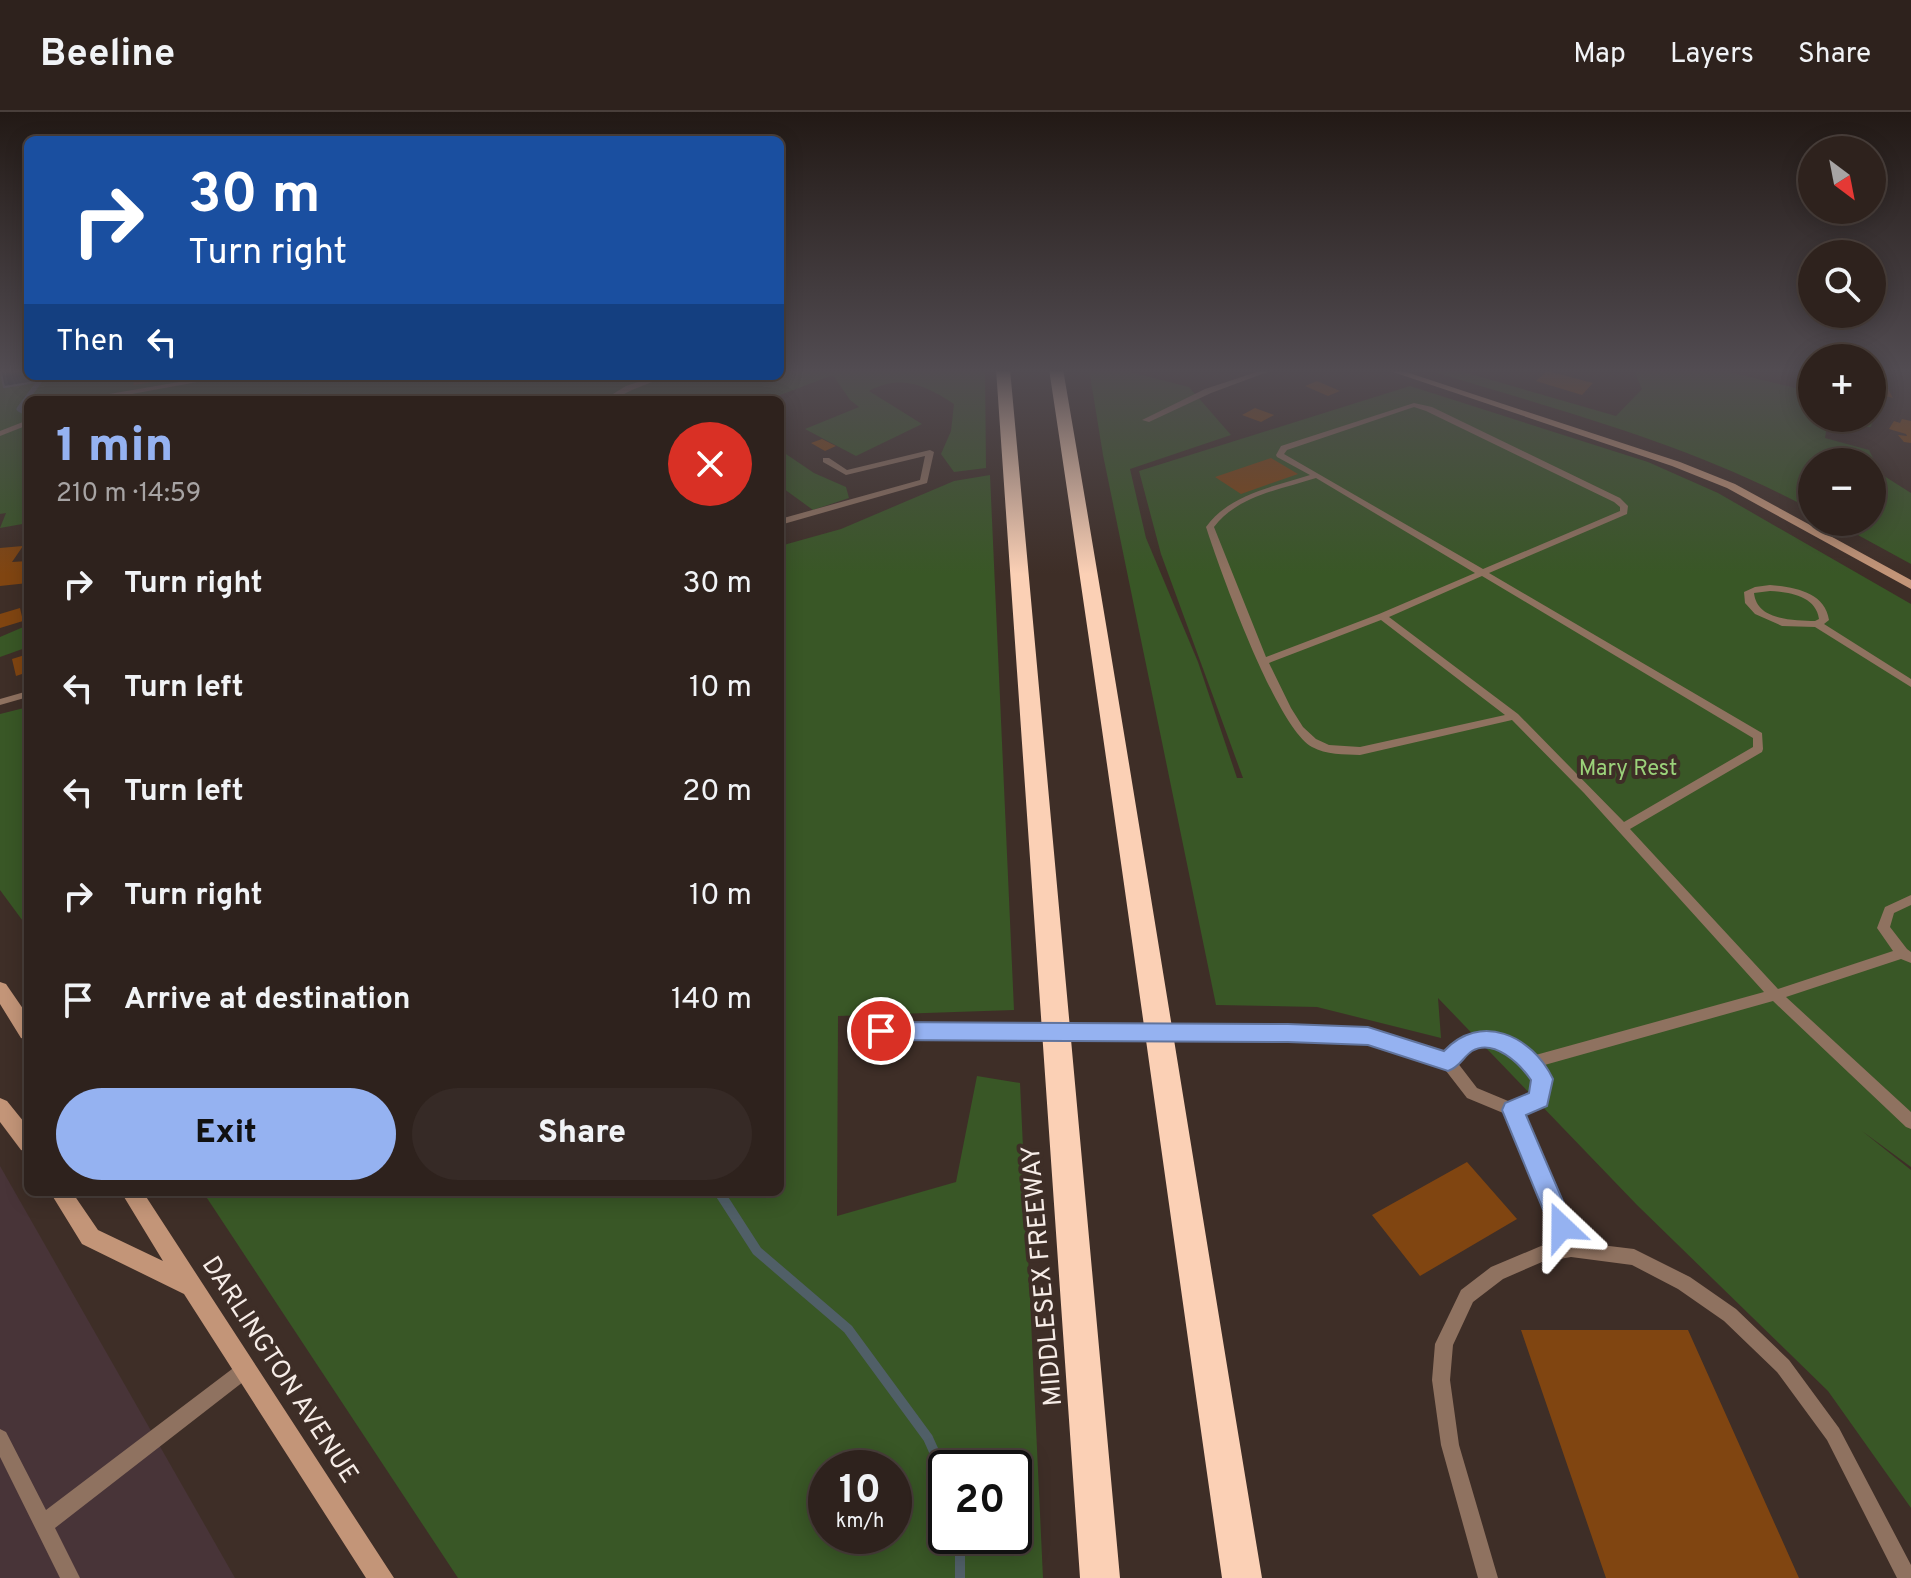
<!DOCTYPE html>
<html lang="en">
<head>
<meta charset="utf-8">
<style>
	body { margin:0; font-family:Overpass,sans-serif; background:#362a26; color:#f1f3f6; height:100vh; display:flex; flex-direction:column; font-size:30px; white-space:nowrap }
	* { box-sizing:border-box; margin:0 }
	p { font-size:26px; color:#a7a4a4 }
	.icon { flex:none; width:44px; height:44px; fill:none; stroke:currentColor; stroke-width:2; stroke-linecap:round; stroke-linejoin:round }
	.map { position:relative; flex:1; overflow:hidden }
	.side { position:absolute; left:24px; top:284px; width:760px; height:800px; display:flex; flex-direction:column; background:#2e221d; border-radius:12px; box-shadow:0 4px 20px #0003,0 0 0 2px #493f3b }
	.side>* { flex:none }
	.banner { position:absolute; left:24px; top:24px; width:760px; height:244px; border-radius:12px; box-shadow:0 4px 20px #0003,0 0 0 2px #493f3b; background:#1a4fa0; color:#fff; overflow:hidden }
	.needle { width:52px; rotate:148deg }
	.controls { position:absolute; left:1798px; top:24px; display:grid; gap:16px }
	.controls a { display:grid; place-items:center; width:88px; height:88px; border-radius:50%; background:#2e221d; box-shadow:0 4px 20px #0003,0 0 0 2px #493f3b; font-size:40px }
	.speed { position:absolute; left:808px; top:1338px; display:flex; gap:16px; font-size:40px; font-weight:700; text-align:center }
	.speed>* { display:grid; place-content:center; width:104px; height:104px; border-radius:50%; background:#2e221d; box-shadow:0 4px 20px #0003,0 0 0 2px #493f3b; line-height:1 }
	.speed small { font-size:20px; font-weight:400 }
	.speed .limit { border:4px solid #111; border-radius:12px; background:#fff; color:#111 }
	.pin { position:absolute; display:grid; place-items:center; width:68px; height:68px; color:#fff; margin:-34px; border:4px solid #fff; border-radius:50%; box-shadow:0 2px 8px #0007 }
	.me { position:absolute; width:88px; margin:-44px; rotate:337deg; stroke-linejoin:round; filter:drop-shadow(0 0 6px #0008) }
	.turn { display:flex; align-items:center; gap:28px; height:168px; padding:0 32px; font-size:36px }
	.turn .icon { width:104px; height:104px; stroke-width:2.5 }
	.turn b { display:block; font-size:56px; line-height:68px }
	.then { display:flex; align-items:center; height:76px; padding:0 32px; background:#0003; gap:16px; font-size:30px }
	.round { display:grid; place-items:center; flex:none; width:84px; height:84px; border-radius:42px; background:#362a26 }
	.summary { display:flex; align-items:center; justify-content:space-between; height:136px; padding:0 32px }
	h1 { font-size:48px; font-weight:800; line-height:60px; color:#95b2f1 }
	.primary-button { display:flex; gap:16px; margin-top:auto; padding:16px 32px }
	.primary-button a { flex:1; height:92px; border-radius:48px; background:#95b2f1; color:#111; font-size:32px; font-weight:800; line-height:92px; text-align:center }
	.primary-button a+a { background:#362a26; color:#f1f3f6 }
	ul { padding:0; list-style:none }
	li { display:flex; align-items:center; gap:24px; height:104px; padding:0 32px }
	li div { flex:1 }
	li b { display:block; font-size:30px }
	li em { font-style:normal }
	header { display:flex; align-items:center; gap:48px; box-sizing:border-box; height:112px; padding:0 40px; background:#2e221d; border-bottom:2px solid #493f3b }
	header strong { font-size:38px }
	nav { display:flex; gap:44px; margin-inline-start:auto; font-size:28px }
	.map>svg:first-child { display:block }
</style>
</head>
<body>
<header>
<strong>Beeline</strong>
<nav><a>Map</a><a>Layers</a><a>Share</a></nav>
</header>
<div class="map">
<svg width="1911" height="1466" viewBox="0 0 1911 1466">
	<rect width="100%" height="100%" fill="#3e2e27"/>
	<path fill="#483438" d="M0 1054 235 1466H0Z"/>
	<path fill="#395726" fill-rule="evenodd" d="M0 257H28V264H780V257H985L986 356 954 360 941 342 951 319 954 292C925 273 901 262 869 279L922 312 856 344 805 317 859 295 850 288 833 263 767 288H28V411L0 416 6 401 0 402Z
		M1089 257H1118L1189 275 1231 323 1130 357 1146 426 1198 550 1237 666H1243L1161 442 1139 359 1410 274 1648 350 1718 381 1911 492V1055L1862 1019 1911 1058V1396L1828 1279 1637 1093 1438 886 1441 926 1317 895 1216 893 1103 343Z
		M1424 257H1453L1616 304 1642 277 1633 257H1716L1812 280V306H1872V292L1876 293 1871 315 1827 314 1825 326 1869 338 1881 362 1911 381V452L1834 410H1872V350H1812V398C1691 332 1555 297 1424 257Z
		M780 338 814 361 846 375 849 386 813 398 780 374Z
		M990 363 1014 898 838 904 837 1104 956 1070 977 964 1020 971 1043 1466H458L203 1080H780V434L841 417 954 369ZM826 1356H894V1424H826ZM946 1356H1014V1424H946Z
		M28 513V535L0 545V525Z
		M28 595V816L0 778V602Z"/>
	<path fill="#092230" stroke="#505f67" stroke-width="2" d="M0 257H28V264H74L4 275Z"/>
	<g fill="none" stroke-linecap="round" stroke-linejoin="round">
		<path stroke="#505f67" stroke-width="5" d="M252 288 306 284 360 288
			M28 302 19 297 39 270"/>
		<path stroke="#505f67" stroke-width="10" d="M719 1080 757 1139 848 1217 928 1326 946 1366
			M960 1424V1466"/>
	</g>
	<path fill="#804511" d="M1547 259 1593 271 1582 283 1536 269Z
		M137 264H169L168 268 133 273Z
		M1872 266 1883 268 1893 286 1872 280Z
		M1317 269 1340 279 1328 284 1305 274Z
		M1255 296 1274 303 1261 310 1242 303Z
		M1902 307 1911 309V331L1904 330 1898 323 1907 324 1906 322 1889 317 1894 309 1900 311Z
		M822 327 836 334 825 339 811 331Z
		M1271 346 1298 362 1241 382 1215 365Z
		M23 434 12 450 28 449V471L0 474V436Z
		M20 496 23 509 0 516V502Z
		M28 542V560L16 564 12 547Z
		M1467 1050 1517 1107 1420 1164 1372 1103Z
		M1521 1218H1688L1799 1466H1606Z"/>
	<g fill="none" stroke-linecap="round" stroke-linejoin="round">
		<path fill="#8f7260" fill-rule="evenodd" d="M1266 257H1275L1211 281 1149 310 1142 308 1205 277Z
			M214 264H230L99 288H82L86 286Z
			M656 264H667L632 278 612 288H603L626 274Z
			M1414 291 1432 295 1620 386 1628 394 1627 402 1489 461 1762 621 1763 637 1762 640 1630 717 1778 877 1893 839 1877 816 1885 795 1911 783V793L1894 801 1890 815 1907 837 1911 840V851L1901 847 1786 885 1911 1000V1017L1906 1015 1773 889 1541 954 1549 967 1544 992 1522 1001 1576 1130 1634 1137 1690 1165 1736 1197 1789 1248 1839 1316 1911 1453V1466H1897L1827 1328 1777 1260 1724 1209 1678 1177 1632 1153 1571 1145 1542 1150 1503 1167 1473 1190 1453 1233 1450 1268 1459 1333 1498 1466H1478L1441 1333 1432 1268 1435 1232 1461 1178 1491 1155 1541 1134 1560 1131 1508 1003 1467 986 1443 955 1368 930 881 925 876 923 874 919 876 915 881 913 1368 918 1445 943C1473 909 1503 917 1532 944L1764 880 1584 681 1512 608 1360 643C1344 642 1326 643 1312 635 1276 615 1220 458 1206 415 1230 382 1273 375 1310 363L1277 345 1276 343 1281 334ZM1414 295 1426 299 1614 390 1620 395V399L1483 457 1284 342 1287 338ZM1316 366 1475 461 1379 502 1266 545 1214 415C1237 384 1282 377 1316 366ZM1482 464 1753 626V635L1624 710 1518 602 1389 505ZM1381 508 1505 603 1360 635 1329 633 1316 627 1303 615 1291 596 1269 551ZM1488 932C1508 937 1523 952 1535 968L1532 983 1513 991 1477 976 1457 950 1471 935Z
			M28 308V313L0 324V319Z
			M930 338 934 340 927 371 780 413V407L920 368 925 344 846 363 823 350V346H829L847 358Z
			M1770 473C1794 475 1825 480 1829 508L1824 512 1911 567V575L1815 515 1782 514 1755 502 1745 491 1744 480 1755 475ZM1770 479C1789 480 1816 484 1819 507L1815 509C1794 508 1757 509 1754 481Z
			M28 579V585L0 593V587Z
			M246 1248 252 1251 255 1257 252 1263 55 1416 80 1466H60L0 1345V1317L6 1320 46 1398 240 1251Z"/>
		<path fill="#c39578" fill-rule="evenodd" d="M1384 257H1397L1680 350 1735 372 1911 468V477L1727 376 1672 354Z
			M0 870 6 872 28 904V928L21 926 0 892Z
			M0 986 7 989 28 1015V1040L21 1038 0 1010Z
			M50 1080H72L98 1118 163 1149 121 1080H143L394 1466H366L184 1182 82 1132Z"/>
		<path fill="#fbd0b5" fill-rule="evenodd" d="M996 257H1010L1120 1466H1080Z
			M1049 257H1063C1132 660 1195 1063 1262 1466H1222C1164 1063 1110 660 1049 257Z"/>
	</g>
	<linearGradient id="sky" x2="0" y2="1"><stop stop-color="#221915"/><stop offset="0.56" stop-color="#524c52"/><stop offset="1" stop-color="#524c52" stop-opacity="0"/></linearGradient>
	<rect width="1911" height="462" fill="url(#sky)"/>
	<path fill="#95b2f1" stroke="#61749d" stroke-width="2" d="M881 910 1288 912 1368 915 1444 939C1480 900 1532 923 1553 967L1547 994 1526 1003 1574 1115 1571 1124 1562 1127 1554 1124 1502 998 1505 991 1529 981 1531 968C1520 952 1494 926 1472 939 1463 945 1460 955 1448 959L1368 933 1288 930 881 928 873 926 870 919 873 913Z"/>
	<g text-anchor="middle" stroke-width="8" stroke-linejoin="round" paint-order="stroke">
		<g font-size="22" fill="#9bd27a" stroke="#3e2e27">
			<text x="1628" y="663">Mary Rest</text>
		</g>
		<g font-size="26" fill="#f6ece7" stroke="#3e2e27">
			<text transform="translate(1041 1164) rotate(-95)" y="9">MIDDLESEX FREEWAY</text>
			<text transform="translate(281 1257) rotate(57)" y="9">DARLINGTON AVENUE</text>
		</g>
	</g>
</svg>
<div class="controls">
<a><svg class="needle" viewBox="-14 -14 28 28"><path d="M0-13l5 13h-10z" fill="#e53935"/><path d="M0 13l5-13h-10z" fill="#a7a4a4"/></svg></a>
<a><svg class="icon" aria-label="search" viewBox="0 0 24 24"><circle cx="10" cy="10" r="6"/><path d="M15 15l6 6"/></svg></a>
<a>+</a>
<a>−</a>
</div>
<div class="speed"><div>10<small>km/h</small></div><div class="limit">20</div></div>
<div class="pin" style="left:881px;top:919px;background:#d93025"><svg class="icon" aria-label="arrive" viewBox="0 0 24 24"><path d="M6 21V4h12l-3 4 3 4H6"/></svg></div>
<svg class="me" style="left:1562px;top:1115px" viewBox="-20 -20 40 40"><path d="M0-17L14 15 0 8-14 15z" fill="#95b2f1" stroke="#fff" stroke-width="4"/></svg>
<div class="banner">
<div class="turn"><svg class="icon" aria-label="right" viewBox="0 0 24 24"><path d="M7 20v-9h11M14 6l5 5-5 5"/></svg><div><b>30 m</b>Turn right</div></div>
<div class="then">Then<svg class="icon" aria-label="left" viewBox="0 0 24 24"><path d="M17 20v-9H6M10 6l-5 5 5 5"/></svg></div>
</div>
<section class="side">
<div class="summary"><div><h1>1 min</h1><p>210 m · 14:59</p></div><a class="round" style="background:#d93025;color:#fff"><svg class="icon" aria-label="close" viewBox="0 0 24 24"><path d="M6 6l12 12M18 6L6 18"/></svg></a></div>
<ul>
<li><svg class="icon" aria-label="right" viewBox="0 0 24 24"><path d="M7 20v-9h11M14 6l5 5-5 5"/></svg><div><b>Turn right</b></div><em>30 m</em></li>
<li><svg class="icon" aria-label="left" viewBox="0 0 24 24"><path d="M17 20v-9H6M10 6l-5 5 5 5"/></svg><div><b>Turn left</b></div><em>10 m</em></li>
<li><svg class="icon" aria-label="left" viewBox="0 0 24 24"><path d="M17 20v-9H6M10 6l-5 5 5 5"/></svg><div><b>Turn left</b></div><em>20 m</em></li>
<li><svg class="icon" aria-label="right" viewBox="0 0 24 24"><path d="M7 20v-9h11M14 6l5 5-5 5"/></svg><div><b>Turn right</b></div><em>10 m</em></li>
<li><svg class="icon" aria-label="arrive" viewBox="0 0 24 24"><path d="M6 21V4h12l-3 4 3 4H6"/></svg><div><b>Arrive at destination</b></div><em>140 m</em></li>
</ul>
<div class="primary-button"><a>Exit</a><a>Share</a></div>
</section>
</div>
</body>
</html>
